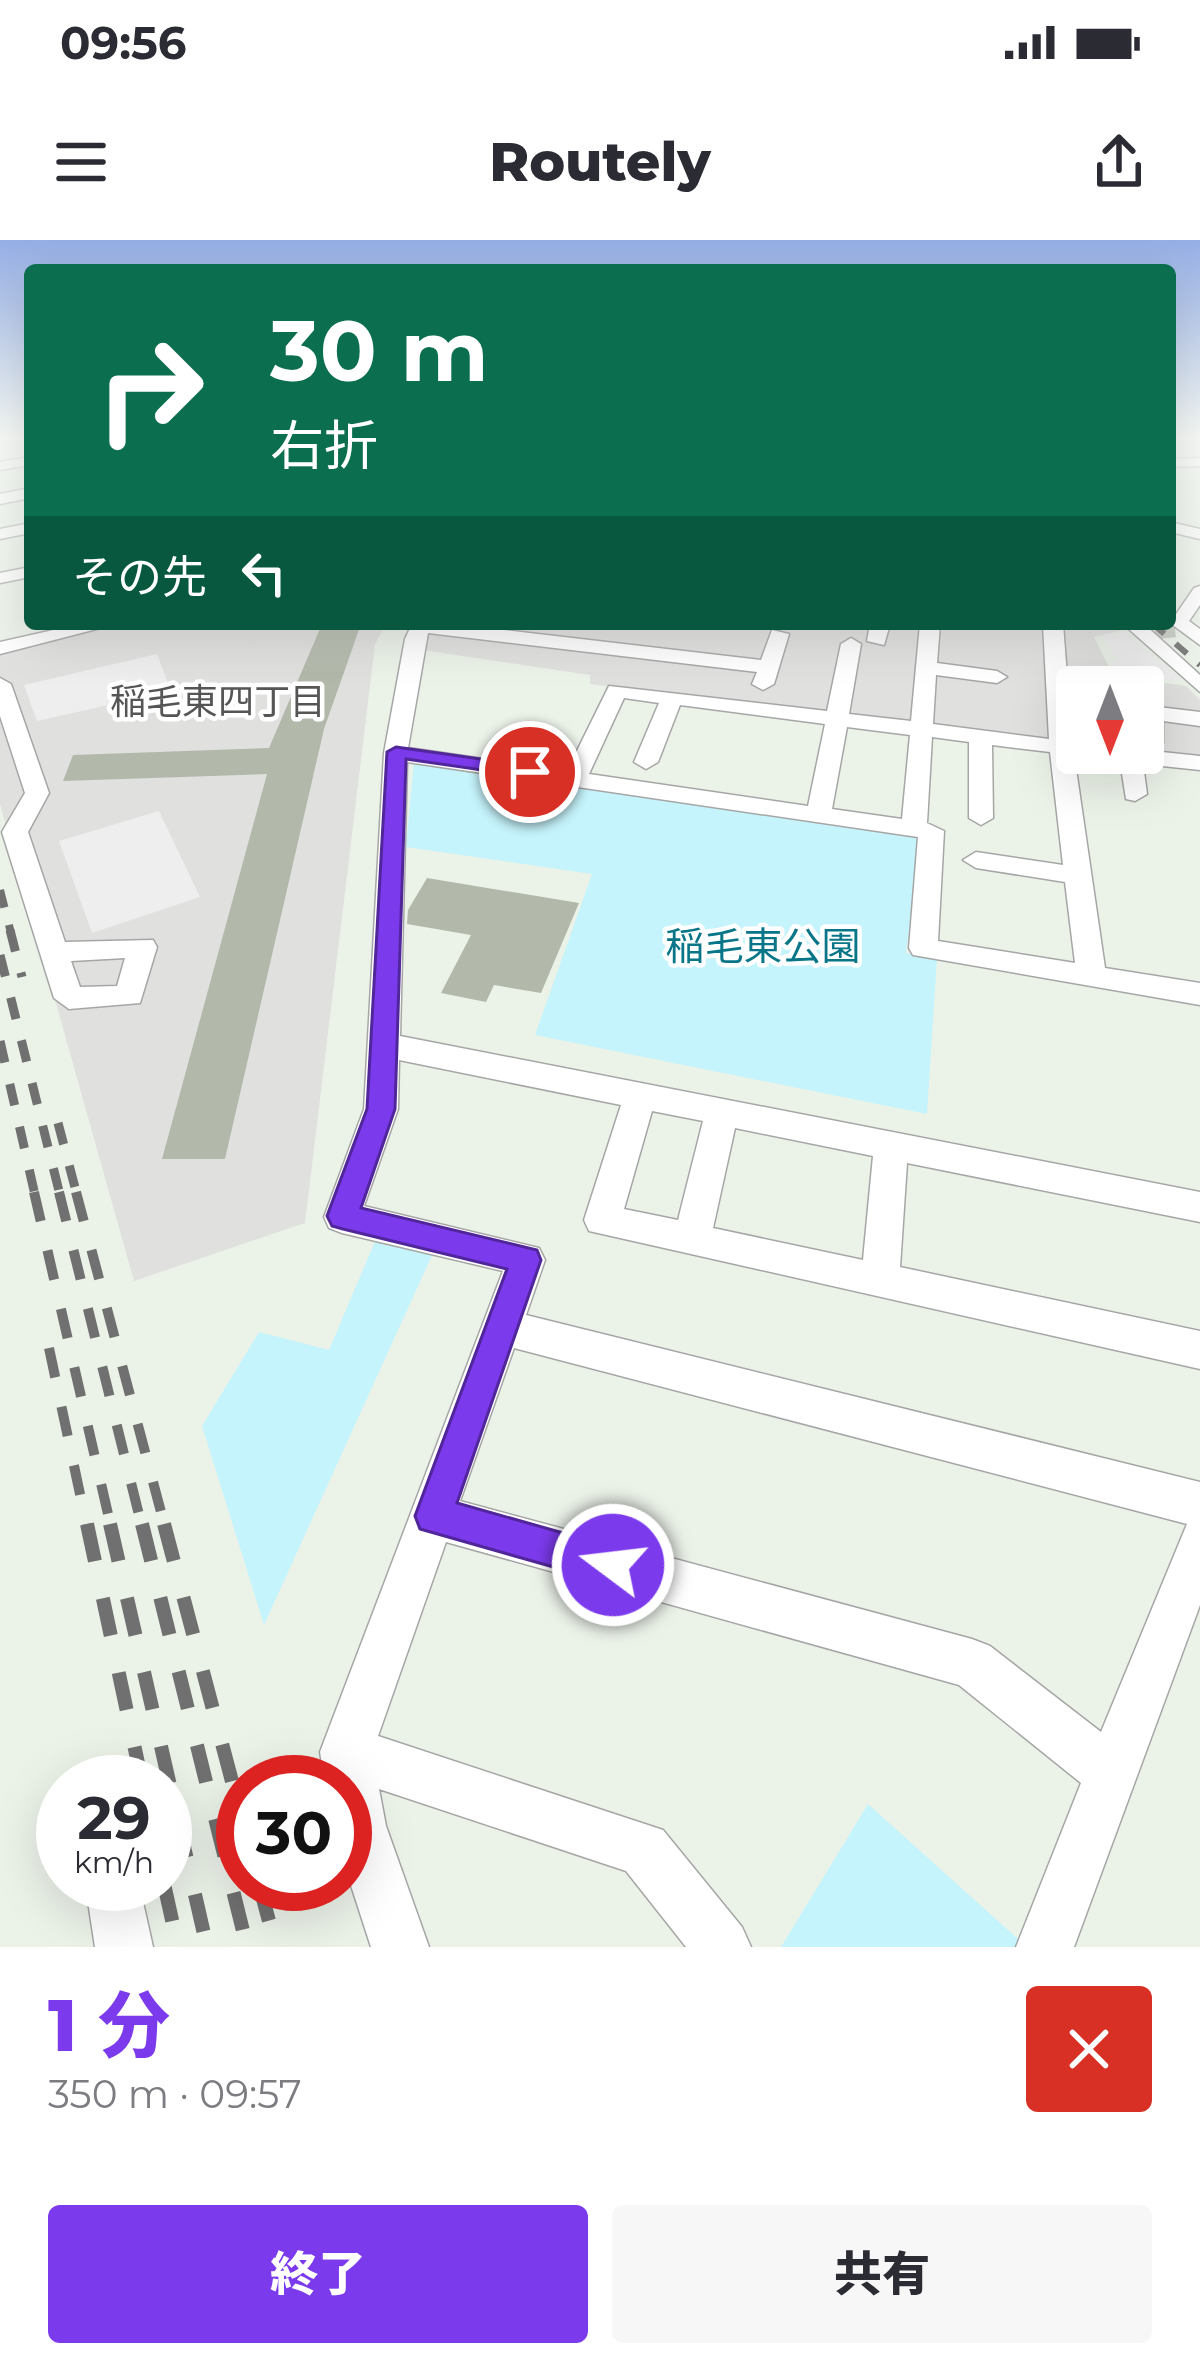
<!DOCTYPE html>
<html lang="ja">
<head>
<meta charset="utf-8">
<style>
	body { margin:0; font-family:Montserrat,"Noto Sans JP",sans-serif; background:#f7f7f7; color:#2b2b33; height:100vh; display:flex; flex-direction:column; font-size:45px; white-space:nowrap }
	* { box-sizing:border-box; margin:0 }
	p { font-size:39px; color:#7c7c81 }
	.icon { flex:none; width:66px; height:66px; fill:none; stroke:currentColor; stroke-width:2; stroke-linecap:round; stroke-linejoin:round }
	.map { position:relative; height:1707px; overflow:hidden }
	.drawer { display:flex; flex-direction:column; background:#fff; flex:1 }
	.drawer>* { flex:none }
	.guide { position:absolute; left:24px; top:24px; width:1152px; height:366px; border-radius:12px; box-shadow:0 12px 48px #0002; background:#0b6e4f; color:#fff; overflow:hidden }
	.needle { width:78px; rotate:180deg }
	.buttons { position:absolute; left:1056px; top:426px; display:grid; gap:24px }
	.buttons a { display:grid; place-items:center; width:108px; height:108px; border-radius:12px; background:#fff; box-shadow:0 12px 48px #0002; font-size:60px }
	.speed { position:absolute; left:36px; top:1515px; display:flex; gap:24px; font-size:60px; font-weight:700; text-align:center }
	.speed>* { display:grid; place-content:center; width:156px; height:156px; border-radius:50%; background:#fff; box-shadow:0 12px 48px #0002; line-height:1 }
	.speed small { font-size:30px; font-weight:400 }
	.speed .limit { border:18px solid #d22; background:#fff; color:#111 }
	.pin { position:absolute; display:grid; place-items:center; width:102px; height:102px; color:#fff; margin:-51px; border:6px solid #fff; border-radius:50%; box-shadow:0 3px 12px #0007 }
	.me { position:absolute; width:132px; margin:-66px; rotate:285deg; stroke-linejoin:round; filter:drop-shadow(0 0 9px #0008) }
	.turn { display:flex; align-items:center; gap:42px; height:252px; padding:0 48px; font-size:54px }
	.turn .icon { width:156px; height:156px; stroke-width:2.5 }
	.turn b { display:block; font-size:84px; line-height:102px }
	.then { display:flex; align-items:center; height:114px; padding:0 48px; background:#0003; gap:24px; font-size:45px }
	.round { display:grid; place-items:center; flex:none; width:126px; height:126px; border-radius:12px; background:#f7f7f7 }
	.headline { display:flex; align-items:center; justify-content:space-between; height:204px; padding:0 48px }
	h1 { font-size:72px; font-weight:800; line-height:90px; color:#7c3aed }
	.primary-button { display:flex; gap:24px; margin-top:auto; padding:24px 48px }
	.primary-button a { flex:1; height:138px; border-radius:12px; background:#7c3aed; color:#fff; font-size:48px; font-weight:800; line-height:138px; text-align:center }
	.primary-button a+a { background:#f7f7f7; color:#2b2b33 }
	.status { display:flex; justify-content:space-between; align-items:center; height:84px; padding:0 60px; background:#fff; direction:ltr }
	.status svg { height:33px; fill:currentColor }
	header { display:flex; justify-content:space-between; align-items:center; height:156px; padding:0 48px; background:#fff; font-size:54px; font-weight:800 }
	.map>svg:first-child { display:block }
</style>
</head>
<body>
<div class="status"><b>09:56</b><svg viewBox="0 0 49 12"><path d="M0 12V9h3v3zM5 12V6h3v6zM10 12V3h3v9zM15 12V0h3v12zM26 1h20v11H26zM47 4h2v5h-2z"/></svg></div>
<header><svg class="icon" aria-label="menu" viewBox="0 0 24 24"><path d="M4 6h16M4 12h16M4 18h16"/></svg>Routely<svg class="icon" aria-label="share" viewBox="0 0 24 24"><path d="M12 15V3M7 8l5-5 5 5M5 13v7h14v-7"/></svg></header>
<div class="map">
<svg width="1200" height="1707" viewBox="0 0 1200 1707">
	<rect width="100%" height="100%" fill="#ebf2e8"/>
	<path fill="#e0e0df" d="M75 384H386L375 404 305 983 134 1041 0 564V402Z
		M433 384H1122L1128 389 1094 397 1113 435 1186 446 1200 460V520L1143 513V447H1077V505L590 444V435L422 410Z"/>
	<path fill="#c6f4fc" d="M414 521 921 594 906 713 937 719 927 874 535 795 592 634 406 607Z
		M376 999 434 1011 264 1385 202 1186 259 1092 329 1110Z
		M868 1564 1018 1699 1015 1707H781Z"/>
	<path fill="#eee" d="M1126 392 1183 441 1118 433 1110 420 1117 419 1101 395Z
		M157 414 171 451 37 481 24 445Z
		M159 571 200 657 92 693 59 601Z"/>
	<path fill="#b2b8aa" d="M322 384H361L324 489 225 919H162L267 534 63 541 73 515 269 508Z
		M427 638 579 663 541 753 494 745 486 762 441 753 471 695 407 684 408 670Z"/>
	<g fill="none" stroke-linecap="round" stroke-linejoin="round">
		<path stroke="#c3c8c0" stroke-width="20" stroke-dasharray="20 10" stroke-linecap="butt" d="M1155 389 1177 387"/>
		<defs>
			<path id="minor" d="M30 217V225L0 230V222Z
				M1200 218V226L1170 227V219Z
				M30 248V258L0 264V254Z
				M1170 282 1200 289V299L1170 292Z
				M30 283V293L0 299V289Z
				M30 327V337L0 343V333Z
				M1200 346V365L1189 381 1200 389V405L1170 383 1194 348Z
				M80 384H116L0 414V402Z
				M412 384H453L761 420 772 390 789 394 774 444 763 450 752 444 757 432 428 393 408 508 567 531 609 446 827 471 841 404 851 398 861 404 849 474 911 481 920 384H940L937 423 997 431 1007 437 997 443 936 435 933 484 1049 499 1043 384H1063L1072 501 1077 502V513H1086L1074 515 1105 728 1200 743V765L913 715 909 708 918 597 407 522 400 796 1200 952V982L907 923 900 1027 1200 1091V1129L589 991 584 980 621 865 399 820 398 869 364 966 539 1008 545 1020 526 1075 1200 1242V1365L1074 1707H1016L1081 1543 959 1445 446 1302 378 1496 663 1590 742 1687 751 1707H686L626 1631 379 1549 386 1586 429 1707H371L345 1627V1542H325L320 1512 503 1031 342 993 329 988 324 977 364 869 384 513 405 399ZM624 458 659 463 634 522 646 529 658 522 680 465 825 484 808 566 589 534ZM847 487 910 495 902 579 832 569ZM932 497 969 502V578L981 585 993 578 992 505 1050 512 1063 625 976 612 963 620 976 628 1065 642 1075 723 938 701 944 591 927 583ZM652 871 703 881 678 980 624 969ZM735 888 873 916 863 1020 713 988ZM514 1108 1187 1284 1101 1492 990 1406 972 1399 460 1261Z
				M870 384H890L884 405 867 401Z
				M1123 384H1144L1200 435V452Z
				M0 438 11 444 49 553 28 592 65 702 153 700 157 707 140 763 69 769 54 758 2 592 25 553 0 476ZM125 718 117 746 80 747 71 721Z
				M1150 466 1200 472V486L1163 481V503H1147L1143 468Z
				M1143 510 1200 516V530L1143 524 1147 554 1135 561 1126 559 1120 521 1094 513Z
				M91 1644H139L153 1707H95L87 1655Z"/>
		</defs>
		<use href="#minor" stroke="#a6a6a6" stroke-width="3"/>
		<use href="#minor" fill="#fff" fill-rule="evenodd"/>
		<path stroke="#707070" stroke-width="6" stroke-dasharray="15 15" stroke-linecap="butt" d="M1153 384 1200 425"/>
		<path stroke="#707070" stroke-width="8" stroke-dasharray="18 18" stroke-linecap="butt" d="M0 650 11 693"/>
		<path stroke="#707070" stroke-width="9" stroke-dasharray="22 22" stroke-linecap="butt" d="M10 690 22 737
			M0 715 60 955
			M0 801 35 955
			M58 883 77 955"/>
		<path stroke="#707070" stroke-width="10" stroke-dasharray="30 30" stroke-linecap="butt" d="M34 952 111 1287
			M59 952 142 1287
			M76 952 165 1287
			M49 1108 87 1287"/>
		<path stroke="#707070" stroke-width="14" stroke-dasharray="38 38" stroke-linecap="butt" d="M87 1284 142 1542
			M110 1284 207 1707
			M142 1284 247 1707
			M164 1284 243 1583
			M164 1644 178 1707
			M259 1644 276 1707"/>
	</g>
	<linearGradient id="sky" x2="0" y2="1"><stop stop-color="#95afe5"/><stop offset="0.45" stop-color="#f6f9f5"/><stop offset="1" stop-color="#f6f9f5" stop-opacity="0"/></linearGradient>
	<rect width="1200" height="435" fill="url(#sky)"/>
	<path fill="#7c3aed" stroke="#51269a" stroke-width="3" d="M396 507 530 526 540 532 530 537 406 519 395 869 361 968 537 1010 541 1020 457 1263 627 1311 632 1325 627 1339 613 1344 420 1289 415 1276 507 1029 343 989 332 986 327 976 367 869 387 512Z"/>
	<g text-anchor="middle" stroke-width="9" stroke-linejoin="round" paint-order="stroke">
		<g font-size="36" fill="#555" stroke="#fff">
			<text x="218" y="474">稲毛東四丁目</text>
		</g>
		<g font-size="39" fill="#087688" stroke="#fff">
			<text x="763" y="720">稲毛東公園</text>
		</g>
	</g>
</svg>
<div class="buttons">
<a><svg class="needle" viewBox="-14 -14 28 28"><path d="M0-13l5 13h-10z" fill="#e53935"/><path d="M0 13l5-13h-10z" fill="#7c7c81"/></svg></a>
</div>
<div class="speed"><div>29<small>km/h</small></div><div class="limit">30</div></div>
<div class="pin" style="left:530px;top:532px;background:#d93025"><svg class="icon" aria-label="arrive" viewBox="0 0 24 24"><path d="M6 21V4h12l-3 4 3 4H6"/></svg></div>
<svg class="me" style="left:613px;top:1325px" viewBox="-20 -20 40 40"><circle r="17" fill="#7c3aed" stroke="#fff" stroke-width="3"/><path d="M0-11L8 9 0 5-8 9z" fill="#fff"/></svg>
<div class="guide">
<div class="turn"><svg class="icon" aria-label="right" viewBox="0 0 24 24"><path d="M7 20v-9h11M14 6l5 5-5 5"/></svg><div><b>30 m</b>右折</div></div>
<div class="then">その先<svg class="icon" aria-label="left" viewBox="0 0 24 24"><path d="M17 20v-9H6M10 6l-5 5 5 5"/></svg></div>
</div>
</div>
<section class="drawer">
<div class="headline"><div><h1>1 分</h1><p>350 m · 09:57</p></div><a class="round" style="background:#d93025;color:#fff"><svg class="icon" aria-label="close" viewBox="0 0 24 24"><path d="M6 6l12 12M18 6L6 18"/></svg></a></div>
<div class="primary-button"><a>終了</a><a>共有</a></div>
</section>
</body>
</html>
